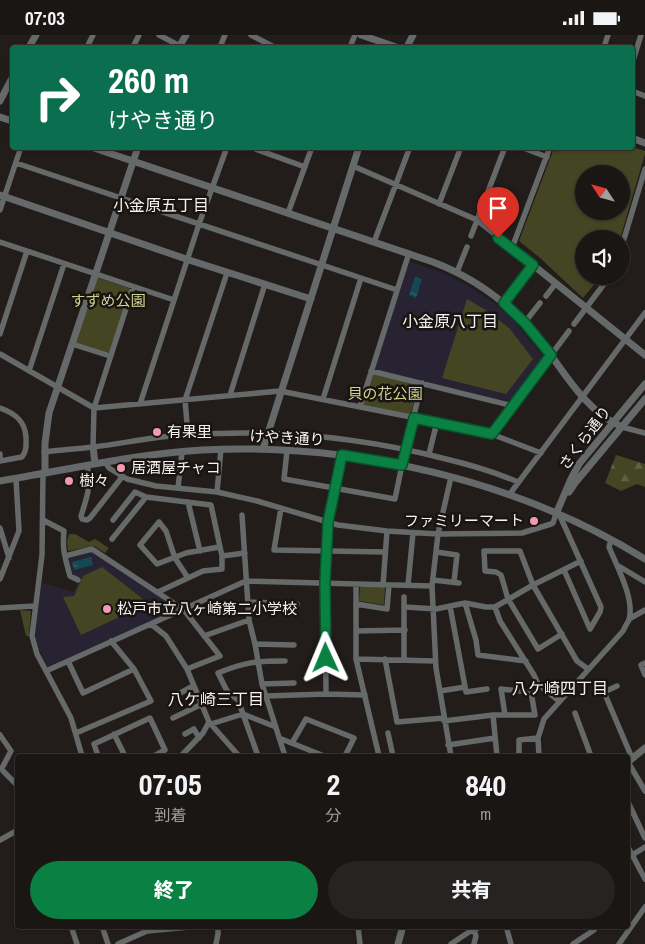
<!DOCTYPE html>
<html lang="ja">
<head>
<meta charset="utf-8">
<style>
	body { margin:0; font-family:"Archivo Narrow","Noto Sans JP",sans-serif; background:#272322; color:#f1f3f6; height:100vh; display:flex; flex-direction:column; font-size:19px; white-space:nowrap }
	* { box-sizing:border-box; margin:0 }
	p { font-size:16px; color:#9f9fa0 }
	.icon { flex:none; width:28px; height:28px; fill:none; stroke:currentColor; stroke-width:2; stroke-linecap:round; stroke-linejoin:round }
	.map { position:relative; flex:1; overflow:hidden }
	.panel { position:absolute; left:15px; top:719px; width:615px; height:175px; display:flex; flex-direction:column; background:#1a1614; border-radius:5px; box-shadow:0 1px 4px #0004,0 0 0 1px #383534 }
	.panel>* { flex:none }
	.hud { position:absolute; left:10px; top:10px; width:625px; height:105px; border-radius:5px; box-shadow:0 1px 4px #0004,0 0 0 1px #383534; background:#0b6e4f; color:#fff; overflow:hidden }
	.needle { width:32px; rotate:306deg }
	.tools { position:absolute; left:575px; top:130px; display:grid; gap:10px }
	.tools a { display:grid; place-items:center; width:55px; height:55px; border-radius:50%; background:#1a1614; box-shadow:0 1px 4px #0004,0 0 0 1px #383534; font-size:25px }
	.pin { position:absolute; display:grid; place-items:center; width:42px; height:42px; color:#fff; margin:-51px -21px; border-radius:50% 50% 50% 0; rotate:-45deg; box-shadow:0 0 5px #0007 }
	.pin .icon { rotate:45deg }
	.me { position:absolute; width:55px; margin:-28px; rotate:359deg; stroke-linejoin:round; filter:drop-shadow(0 0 4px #0008) }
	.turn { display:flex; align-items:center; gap:18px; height:105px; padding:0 15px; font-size:22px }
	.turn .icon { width:65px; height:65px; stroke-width:2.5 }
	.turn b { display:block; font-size:35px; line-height:42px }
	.eta { display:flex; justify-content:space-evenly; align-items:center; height:85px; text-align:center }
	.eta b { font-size:30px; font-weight:800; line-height:35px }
	.button { display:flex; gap:10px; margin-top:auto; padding:10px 15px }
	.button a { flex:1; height:58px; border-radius:30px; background:#0b8043; color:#fff; font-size:20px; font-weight:800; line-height:58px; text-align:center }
	.button a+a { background:#272322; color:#f1f3f6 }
	.status { display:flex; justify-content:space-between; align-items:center; height:35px; padding:0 25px; background:#1a1614; direction:ltr }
	.status svg { height:14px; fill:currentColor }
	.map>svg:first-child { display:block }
</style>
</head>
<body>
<div class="status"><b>07:03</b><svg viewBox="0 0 49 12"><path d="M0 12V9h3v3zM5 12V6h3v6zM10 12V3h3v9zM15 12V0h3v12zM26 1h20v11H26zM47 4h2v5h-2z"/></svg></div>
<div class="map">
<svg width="645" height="909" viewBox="0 0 645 909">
	<defs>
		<pattern id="forest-firs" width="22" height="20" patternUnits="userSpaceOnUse" patternTransform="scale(1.25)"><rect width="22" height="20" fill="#444523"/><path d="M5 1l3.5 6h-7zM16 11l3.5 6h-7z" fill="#606043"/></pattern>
		<pattern id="water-ripples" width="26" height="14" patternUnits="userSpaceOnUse" patternTransform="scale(1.25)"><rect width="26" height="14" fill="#144954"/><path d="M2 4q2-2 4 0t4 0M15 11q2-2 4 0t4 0" fill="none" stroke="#37646d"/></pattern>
	</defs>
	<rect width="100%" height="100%" fill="#221d1b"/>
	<path fill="#272333" d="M409 226 446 239 468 251 494 268 514 286 545 324 512 367 510 368 376 335 374 333Z
		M92 516 176 573 177 575 47 632 36 606 35 597 42 548 74 557 79 544 72 540 67 524Z"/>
	<path fill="url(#forest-firs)" d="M616 420 645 429V452L637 449 621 456 605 448Z"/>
	<path fill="#444523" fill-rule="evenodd" d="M632 112 645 116V119L620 204H584V241H601L583 263 539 222 519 206 554 113ZM584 139H621V176H584Z
		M98 243 129 253 130 255 110 317 107 318 76 308V306L97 244Z
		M467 264 489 277 510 294 533 324 506 359 442 343Z
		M374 339 418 350 419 351 410 380 365 371 363 368 372 340Z
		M69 499H75L89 507 95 504 109 513 105 518 94 511 68 516 67 506Z
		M102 532 143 564 145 570 81 600 63 562 74 561 83 541Z
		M360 552H385L384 570 359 566Z
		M20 575 31 576 29 601H26Z"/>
	<path fill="url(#water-ripples)" d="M415 242 422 244 416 263 409 260Z
		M91 522 93 530 74 535 72 527Z"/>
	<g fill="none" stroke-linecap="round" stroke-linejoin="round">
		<path stroke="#656969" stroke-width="5.5" d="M159 0 180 11
			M251 0 274 12
			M87 12 93 0
			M133 12 139 0
			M220 12 225 0
			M350 12 355 0
			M604 12 608 0
			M632 29 641 0
			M632 56 645 61
			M250 112 305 132
			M521 112 547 122
			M16 128 397 255
			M353 131 477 185 512 213
			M439 169 461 112
			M0 175 21 112
			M288 178 312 112
			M471 201 505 112
			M0 207 174 265
			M374 207 410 112
			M621 214 645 134
			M457 237 467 212
			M546 261 556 248
			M504 268 533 230 512 213 550 112
			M525 287 540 268
			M574 289 610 241
			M0 299 27 216
			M72 309 110 321
			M0 319 94 373 280 356 486 397 541 418
			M29 336 64 229
			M371 336 513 371
			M230 360 265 249
			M323 364 361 243
			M140 369 199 189 227 112
			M360 372 409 218
			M0 373C15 378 25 386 26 402 26 411 27 415 22 422L0 426V419
			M622 392 645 398
			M492 399 569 296
			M188 400 185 365 227 238
			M93 412 94 373 133 252
			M287 416 284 444 395 464 405 415 422 348
			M44 417C61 415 77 414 93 412 120 409 146 403 172 401 264 393 357 401 446 424 471 430 495 437 518 447
			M429 419 437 387
			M105 427 109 433 127 444 156 451 217 457 257 466 338 490 387 496 438 499 522 498 551 489 553 488 556 479
			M87 430C92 450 87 462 81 481L82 484 87 485 90 483 122 442
			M43 438 42 520 32 601 37 619 71 683 82 721
			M451 442 438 499 432 551 436 633 451 721
			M178 453 182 417
			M217 457 221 414
			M509 460 645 278
			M188 467 200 516
			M281 473 274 515 385 517
			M242 480 249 585 255 609 262 649 285 721
			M560 481 601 572 600 577 590 594 564 535
			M43 485 64 496C62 514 65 523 70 541L78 545
			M113 485 135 457 146 462 211 470 222 521
			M0 493 9 523
			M112 504 146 462
			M436 517 457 520 454 547
			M65 521 92 514 184 575 220 621 187 634
			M617 530 645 547
			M188 543 175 523 166 496 159 487 140 510 157 529 186 518 219 512
			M0 544 19 496 16 444
			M433 545 459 548
			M356 549V624L379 721
			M383 550 387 496
			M408 550 413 498
			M158 557 203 536 222 534V521L245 518
			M248 567 297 569
			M465 568 476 605 478 620 526 626
			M356 569 387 574 389 550
			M450 571 466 657 487 654
			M405 572 436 574 465 568 486 572H495L533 550 581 526
			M495 572 500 586 534 640 538 649 559 666
			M0 573 35 571
			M629 584 645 575
			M151 589 166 601 187 634 209 687 239 721
			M356 596 405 595
			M562 599 538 614 508 564 501 540 496 537 485 536 484 516H520L533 550 577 626 588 634
			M204 601 249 585
			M255 609 294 610
			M356 624 435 626
			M385 624 397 687 444 683
			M404 624V562
			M68 626 83 658 134 634
			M645 628 641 630 645 640
			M46 636 246 546 432 551
			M262 649 294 648
			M617 651 604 657 632 723
			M440 656 465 652
			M326 659 325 548 328 487 342 420
			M266 661 326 659 365 660
			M173 662 193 651
			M575 678 591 721
			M493 680 497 721
			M173 683 202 669
			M444 686 493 680H535L531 657 501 654 505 680
			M211 689 243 679 276 692
			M76 698 151 666 134 634 111 606
			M388 698 393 721
			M114 699 125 721
			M185 699 194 694 199 703
			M0 700 11 716 2 733 3 736 18 751
			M279 703 324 721
			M292 708 306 684 354 703 345 721
			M448 710 495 703
			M98 721 94 709 150 683 165 715 154 721
			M181 721 203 698 209 687
			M258 721 238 665 227 656 218 638C245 627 256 626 285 626
			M519 721V705L538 703
			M539 721 538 703 544 684 623 596C625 592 627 588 629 585 635 564 617 532 609 512L611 505
			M569 721H571
			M628 727 645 756
			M628 767 645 803
			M0 805 18 795
			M628 812 645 844
			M632 820 645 812
			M71 891 77 909
			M102 891 108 909
			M358 891 360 909
			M468 891 474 895 476 901 474 909
			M506 891 511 909
			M474 895 481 891
			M147 896 200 891
			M118 909 147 896 150 891
			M216 909 218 899V891
			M451 909 472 895
			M573 909 594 895 592 891
			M619 909 645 872"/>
		<path stroke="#656969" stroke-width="7" d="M361 0 396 12
			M29 12 36 0
			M179 12 186 0
			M407 12 413 0
			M0 66 12 43
			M0 82 12 86
			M632 103 645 108
			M91 112 433 227C475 243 510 269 538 303 563 334 584 376 622 392
			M0 160 189 225 311 264
			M533 230 645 320
			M93 412 95 428
			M263 414 359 112
			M45 438V408L49 378 138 112
			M0 446C67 435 134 419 202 415 352 407 517 445 645 524
			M569 457 575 448 645 364
			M556 479 570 446 579 429 645 349
			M628 727 645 713
			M398 909 403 891"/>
	</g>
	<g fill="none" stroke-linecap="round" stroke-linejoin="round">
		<defs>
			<path id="route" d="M326 623 325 548 328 487 342 420 402 430 414 383 492 399 551 320 525 288 504 268 533 230 498 203"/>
		</defs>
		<use href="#route" stroke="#07532c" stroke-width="12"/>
		<use href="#route" stroke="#0b8043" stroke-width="9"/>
	</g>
	<g fill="#f29aaf" stroke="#191412" stroke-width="2">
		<circle cx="157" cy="397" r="5"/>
		<circle cx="121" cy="433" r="5"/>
		<circle cx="69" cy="446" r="5"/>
		<circle cx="534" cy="486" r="5"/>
		<circle cx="107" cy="574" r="5"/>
	</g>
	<g text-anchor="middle" stroke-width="5" stroke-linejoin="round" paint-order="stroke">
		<g font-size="15" fill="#d0d390" stroke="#191412">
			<text x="108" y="271">すずめ公園</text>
			<text x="385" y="364">貝の花公園</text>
		</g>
		<g font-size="15" fill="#f5f2f0" stroke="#191412" text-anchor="start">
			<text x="167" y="402">有果里</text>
			<text x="131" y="438">居酒屋チャコ</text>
			<text x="79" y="451">樹々</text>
			<text x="524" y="491" text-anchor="end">ファミリーマート</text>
			<text x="117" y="579">松戸市立八ヶ崎第二小学校</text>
		</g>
		<g font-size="15" fill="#f5f2f0" stroke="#191412">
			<text transform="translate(287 403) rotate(3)" y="5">けやき通り</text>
			<text transform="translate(585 403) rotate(-53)" y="5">さくら通り</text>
		</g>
		<g font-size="16" fill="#f5f2f0" stroke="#191412">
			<text x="161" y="176">小金原五丁目</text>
			<text x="450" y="292">小金原八丁目</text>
			<text x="560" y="659">八ケ崎四丁目</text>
			<text x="216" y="670">八ケ崎三丁目</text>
		</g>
	</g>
</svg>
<div class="tools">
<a><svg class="needle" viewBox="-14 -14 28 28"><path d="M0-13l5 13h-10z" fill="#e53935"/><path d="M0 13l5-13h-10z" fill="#9f9fa0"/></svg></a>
<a><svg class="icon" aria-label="sound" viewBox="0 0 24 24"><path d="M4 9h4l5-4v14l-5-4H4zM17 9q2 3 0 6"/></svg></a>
</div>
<div class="pin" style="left:498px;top:203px;background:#d93025"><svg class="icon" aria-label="arrive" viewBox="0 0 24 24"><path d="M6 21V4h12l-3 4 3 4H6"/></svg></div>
<svg class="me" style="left:326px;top:623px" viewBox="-20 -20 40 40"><path d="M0-17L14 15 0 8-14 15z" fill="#0b8043" stroke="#fff" stroke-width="4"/></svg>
<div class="hud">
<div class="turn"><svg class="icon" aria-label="right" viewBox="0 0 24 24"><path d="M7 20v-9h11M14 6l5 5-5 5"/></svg><div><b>260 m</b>けやき通り</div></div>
</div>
<section class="panel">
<div class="eta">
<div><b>07:05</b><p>到着</p></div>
<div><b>2</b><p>分</p></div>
<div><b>840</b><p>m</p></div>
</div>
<div class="button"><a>終了</a><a>共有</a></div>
</section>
</div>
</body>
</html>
